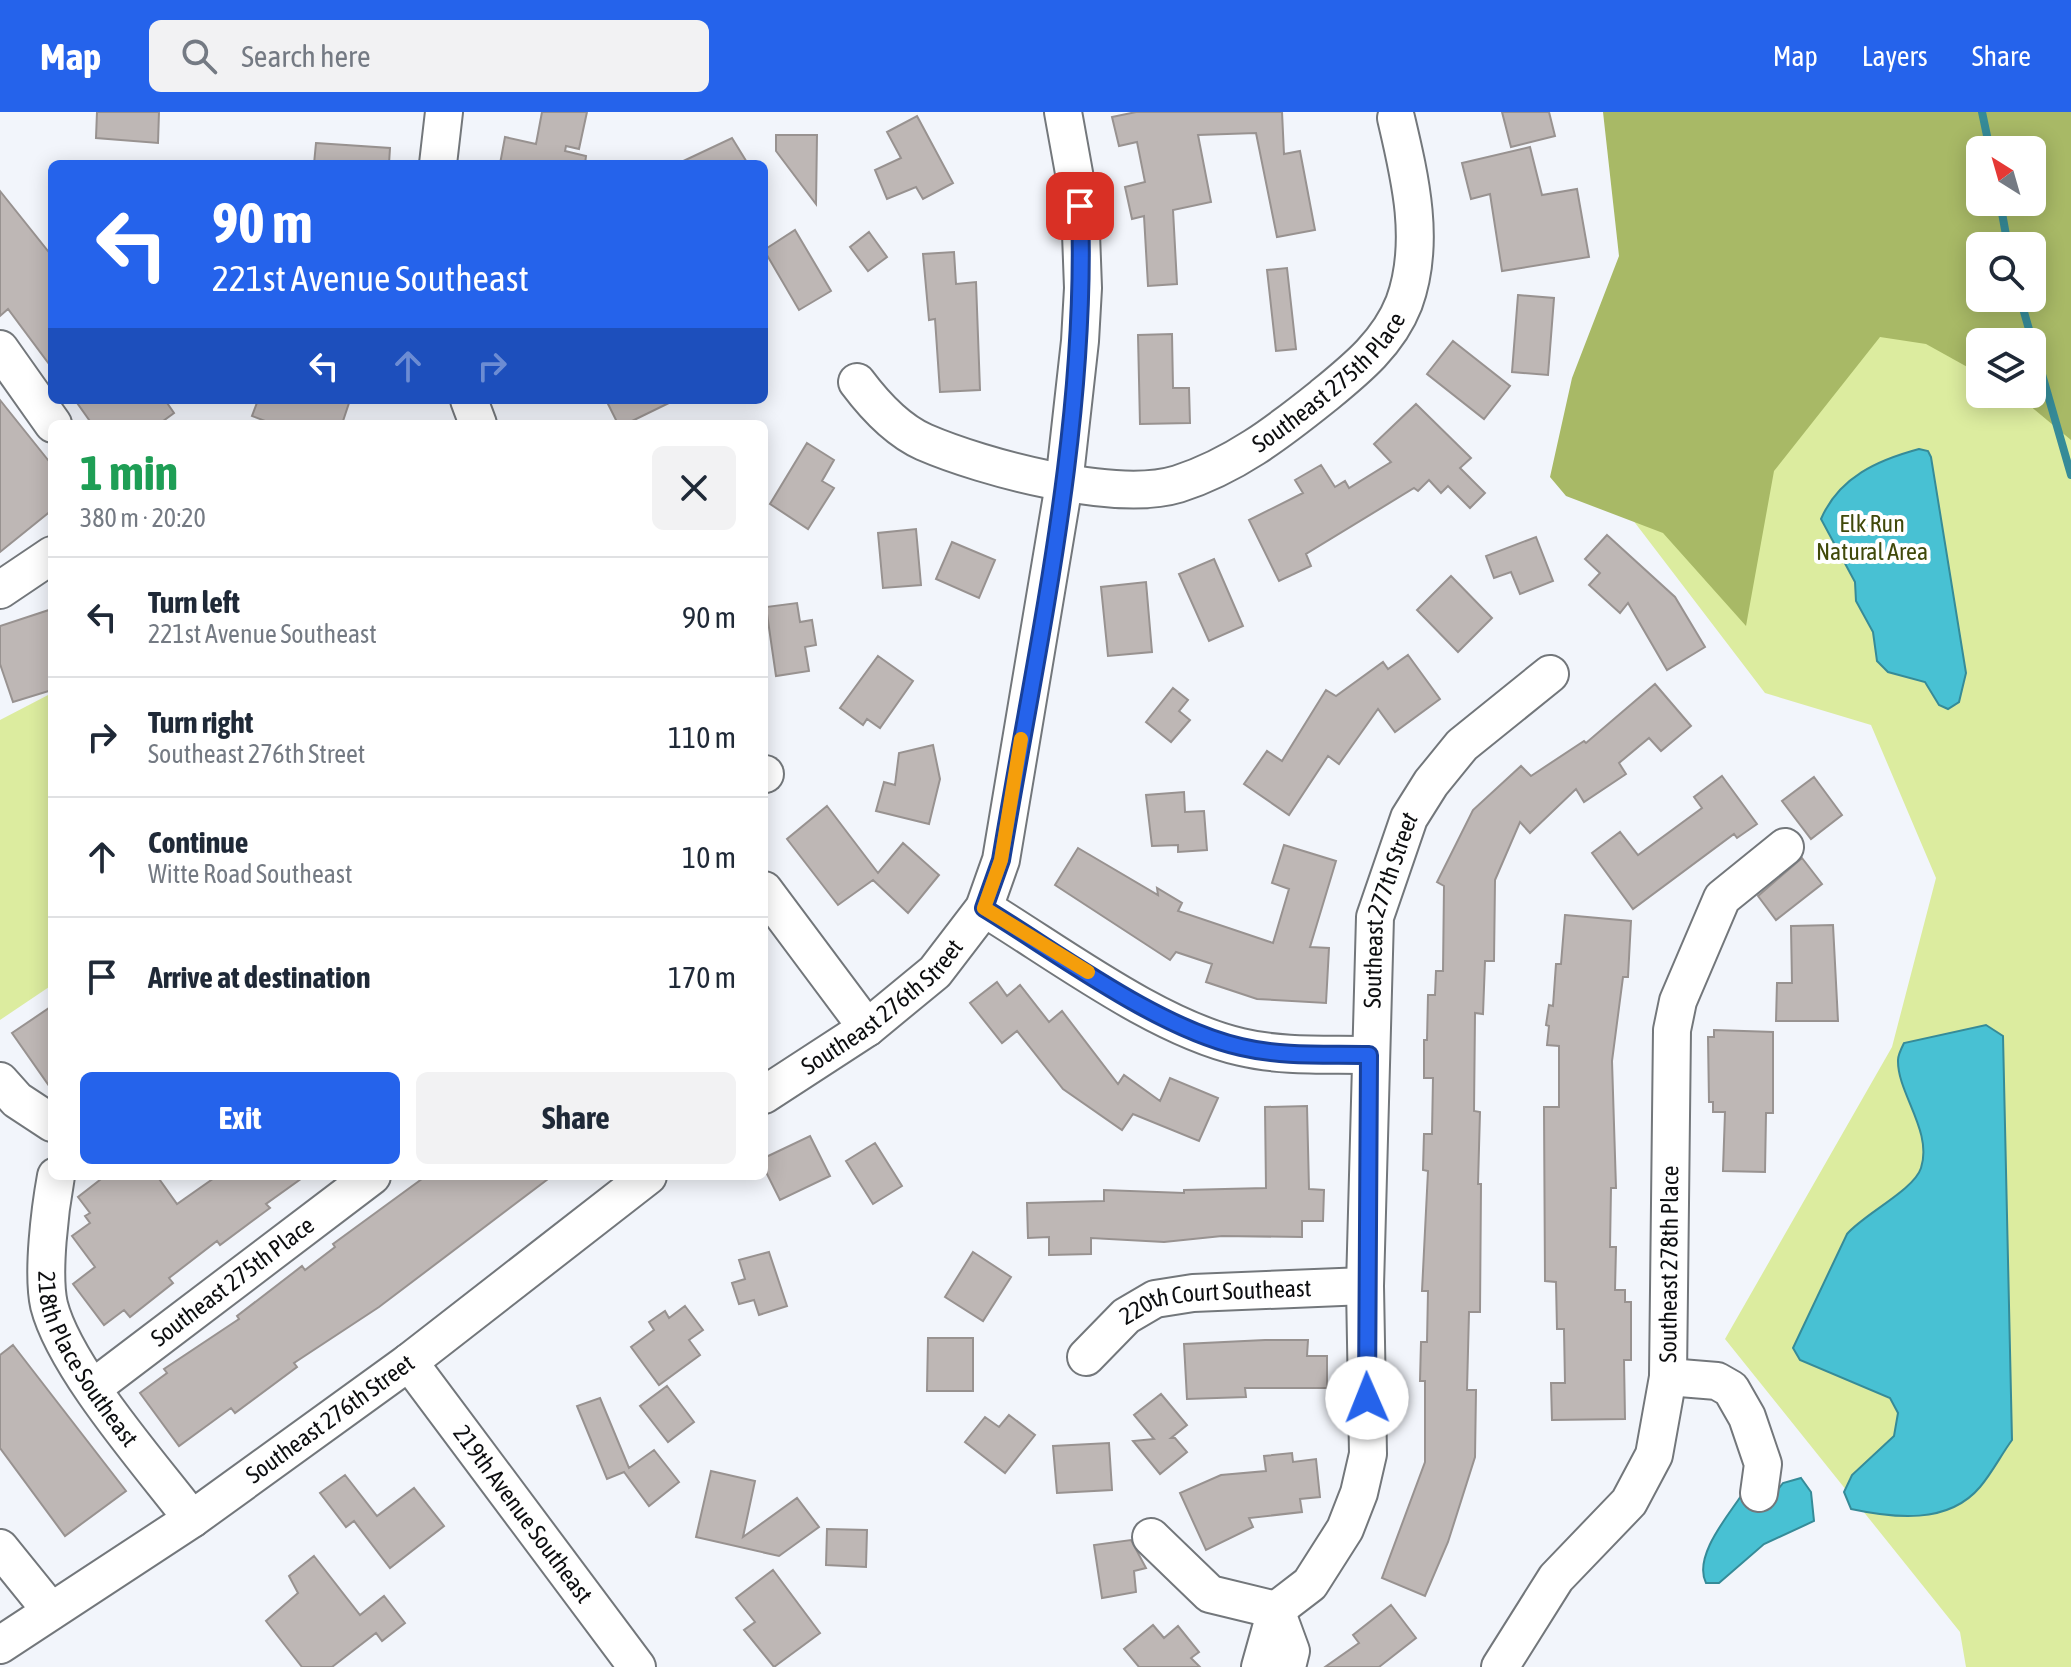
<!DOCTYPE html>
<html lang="en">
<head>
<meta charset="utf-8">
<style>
	body { margin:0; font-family:"Asap Condensed",sans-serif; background:#f2f2f3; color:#1f2937; height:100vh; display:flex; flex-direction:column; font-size:30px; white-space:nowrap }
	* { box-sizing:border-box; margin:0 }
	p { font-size:26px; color:#747a83 }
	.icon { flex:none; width:44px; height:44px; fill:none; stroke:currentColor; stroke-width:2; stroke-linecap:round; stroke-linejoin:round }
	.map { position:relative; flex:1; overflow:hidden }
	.sheet { position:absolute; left:48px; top:308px; width:720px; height:760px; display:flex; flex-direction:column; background:#fff; border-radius:12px; box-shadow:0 4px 20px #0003 }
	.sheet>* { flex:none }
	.hud { position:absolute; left:48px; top:48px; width:720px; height:244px; border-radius:12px; box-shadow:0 4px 20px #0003; background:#2563eb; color:#fff; overflow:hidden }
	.needle { width:52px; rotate:323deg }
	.controls { position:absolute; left:1966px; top:24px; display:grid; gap:16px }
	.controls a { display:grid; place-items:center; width:80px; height:80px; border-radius:12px; background:#fff; box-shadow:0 4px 20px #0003; font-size:40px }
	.pin { position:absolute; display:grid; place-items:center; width:68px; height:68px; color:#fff; margin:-34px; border-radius:16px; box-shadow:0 4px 12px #0006 }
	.me { position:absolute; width:88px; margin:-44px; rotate:359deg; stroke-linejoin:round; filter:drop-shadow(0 0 6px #0008) }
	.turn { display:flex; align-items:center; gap:28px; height:168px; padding:0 32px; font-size:36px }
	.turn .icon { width:104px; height:104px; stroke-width:2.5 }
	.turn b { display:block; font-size:56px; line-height:68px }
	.lanes { display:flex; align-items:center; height:76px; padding:0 32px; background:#0003; justify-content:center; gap:40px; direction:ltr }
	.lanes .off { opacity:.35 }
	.round { display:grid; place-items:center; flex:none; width:84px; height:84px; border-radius:12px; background:#f2f2f3 }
	.head { display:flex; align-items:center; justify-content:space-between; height:136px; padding:0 32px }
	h1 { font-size:48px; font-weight:700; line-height:60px; color:#1e9e55 }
	.button { display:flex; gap:16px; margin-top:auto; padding:16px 32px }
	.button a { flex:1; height:92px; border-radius:12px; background:#2563eb; color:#fff; font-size:32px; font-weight:700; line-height:92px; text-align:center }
	.button a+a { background:#f2f2f3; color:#1f2937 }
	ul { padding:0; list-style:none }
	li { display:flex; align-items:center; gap:24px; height:120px; padding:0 32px; border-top:2px solid #e0e1e3 }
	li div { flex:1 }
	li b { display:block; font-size:30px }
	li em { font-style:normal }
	header { display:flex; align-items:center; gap:48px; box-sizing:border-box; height:112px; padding:0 40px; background:#2563eb; color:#fff }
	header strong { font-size:38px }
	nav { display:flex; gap:44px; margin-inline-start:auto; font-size:28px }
	.search { width:560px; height:72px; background:#f2f2f3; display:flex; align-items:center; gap:20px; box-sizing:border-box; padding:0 28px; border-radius:12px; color:#747a83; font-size:30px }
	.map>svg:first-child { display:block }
</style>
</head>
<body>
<header>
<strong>Map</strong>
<div class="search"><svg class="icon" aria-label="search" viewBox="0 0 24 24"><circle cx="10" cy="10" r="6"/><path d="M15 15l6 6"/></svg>Search here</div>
<nav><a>Map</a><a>Layers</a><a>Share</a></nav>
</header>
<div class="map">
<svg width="2071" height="1555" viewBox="0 0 2071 1555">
	<rect width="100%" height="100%" fill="#f2f5fb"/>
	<path fill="#dcec9f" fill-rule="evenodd" d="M2071 36V1555H1966L1960 1520 1725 1227 1892 935 1936 766 1871 613 1765 581 1613 382 2032 90ZM1980 134H2032V186H1980ZM1980 230H2032V282H1980Z
		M52 581V873L0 908V608Z"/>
	<path fill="#a8b966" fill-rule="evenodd" d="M1603 0H2071V328L2016 282H2032V230H1980V262L1926 232 1880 225 1774 359 1746 514 1663 421 1566 384 1550 365 1572 266 1619 144ZM1980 38H2032V90H1980ZM1980 134H2032V186H1980Z"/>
	<path fill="#48c1d3" stroke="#368b98" stroke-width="2" d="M1919 337 1928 339 1931 345 1966 561 1959 590 1948 597 1939 593 1925 570 1888 560 1877 549 1873 520 1856 489 1855 470 1821 407C1839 365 1878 348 1919 337Z
		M1986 913 2003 924 2012 1328C2001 1343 1992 1361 1980 1375 1948 1413 1893 1406 1851 1397L1844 1380 1852 1363 1894 1324 1898 1301 1890 1286 1800 1248 1793 1236 1847 1122C1864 1102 1914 1078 1921 1056 1933 1019 1897 981 1898 948 1898 943 1902 935 1904 931Z
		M1801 1366 1811 1380 1814 1409 1764 1432 1719 1471H1706C1693 1445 1727 1405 1741 1384L1776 1380 1783 1371Z"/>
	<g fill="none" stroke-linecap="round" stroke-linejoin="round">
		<path stroke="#368b98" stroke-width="8" d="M1982 0 1990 38
			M2000 90 2008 134
			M2020 186 2071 363"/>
	</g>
	<path fill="#beb7b5" stroke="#989290" stroke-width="2" d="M97 0H159L158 31 96 26Z
		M542 0H587L579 37 566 34 565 39 586 44 585 52H500L505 25 536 32Z
		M1136 0H1282L1284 42 1300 39 1315 118 1277 125 1256 21 1198 23 1211 90 1173 98 1177 172 1148 174 1144 104 1132 107 1125 75 1145 70 1137 30 1119 34 1112 5Z
		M1502 0H1549L1555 24 1511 35Z
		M917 4 953 71 923 87 916 75 887 87 875 58 901 46 887 20Z
		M776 23H817L816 92 776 39Z
		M732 26 748 52H677Z
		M316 31 390 36 389 52H314Z
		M1530 35 1542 83 1577 77 1589 145 1502 159 1490 82 1471 87 1462 51Z
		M0 79 52 144V256L8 197 0 204Z
		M795 118 831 179 799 198 764 138Z
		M869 120 887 145 868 159 850 135Z
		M954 140 956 172 976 170 980 278 940 280 935 207 929 208 923 142Z
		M1287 156 1296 237 1276 239 1267 158Z
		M1518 183 1554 186 1548 263 1512 260Z
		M1172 222 1173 276H1189L1190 311 1140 312 1138 223Z
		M1453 229 1510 274 1484 307 1427 262Z
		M0 288 52 353V398L0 440Z
		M75 288H165L174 301 159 312H92Z
		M258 288H350L342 312H273L252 304Z
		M606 288H675L626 312H618Z
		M1416 292 1471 346 1460 356 1485 381 1470 396 1448 374 1441 381 1429 368 1418 379 1414 376 1306 442 1311 454 1279 469 1249 408 1303 381 1295 368 1321 353 1335 375 1345 369 1349 376 1391 350 1374 332Z
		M807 331 834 348 822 369 834 376 808 417 770 392Z
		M916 417 921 473 883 476 878 421Z
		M1607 423 1675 485 1705 535 1667 558 1628 491 1620 501 1589 473 1600 461 1585 447Z
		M1536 425 1553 469 1520 482 1511 460 1494 466 1486 444Z
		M952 430 995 448 979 486 936 467Z
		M1214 447 1243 514 1209 529 1179 462Z
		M1451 464 1492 506 1458 540 1417 498Z
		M1146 470 1152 540 1108 544 1101 475Z
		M797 491 800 510 812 508 816 533 805 535 809 559 776 564 766 495Z
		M52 497V578L13 590 0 552V514Z
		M1408 543 1440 587 1395 620 1378 597 1339 652 1328 644 1289 703 1244 672 1267 639 1282 649 1326 578 1336 584 1383 550 1388 557Z
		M878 544 913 569 880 616 867 607 863 613 840 596Z
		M1655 572 1691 614 1661 639 1649 626 1619 651 1626 662 1584 690 1576 677 1530 721 1520 710 1495 768 1494 849H1485L1483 902 1475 901 1474 999 1480 1000 1478 1072H1481L1480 1200H1469L1467 1278H1476L1475 1345 1448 1430 1425 1484 1382 1466 1425 1350V1269H1420L1421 1230H1427L1428 1179H1422L1428 1059 1423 1058 1424 1022H1432L1433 966H1424V928H1427L1428 883H1435L1436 859H1443L1444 774 1437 770 1473 698 1521 654 1531 664 1584 629 1586 631Z
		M1173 576 1188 588 1179 599 1190 608 1171 630 1146 610Z
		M933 633 940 667 929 712 876 699 884 670 895 673 899 641Z
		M1722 664 1757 712 1737 726 1734 722 1633 797 1592 741 1620 720 1638 743 1702 696 1694 685Z
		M1814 665 1842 703 1811 727 1782 689Z
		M1184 680 1185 700 1204 699 1207 738 1178 740V733L1152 734 1146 683Z
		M827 694 878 761 903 731 939 763 908 801 873 768 838 793 787 727Z
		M1284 733 1336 749 1310 835 1329 836 1326 891 1257 887 1206 870 1212 852 1176 840 1170 848 1055 773 1078 736 1158 783 1157 776 1182 791 1178 799 1273 831 1289 777 1272 771Z
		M1802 746 1822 772 1776 808 1758 784Z
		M1565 803 1631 809 1628 865H1623L1612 949 1616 1076H1611L1610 1135H1616L1615 1178H1625V1190H1631V1248H1624L1625 1307 1552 1308 1551 1271H1565L1564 1217H1557L1556 1170 1545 1169 1544 995H1559V934L1547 933 1549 914 1546 913 1549 893 1553 894 1556 852H1561Z
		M1833 813 1838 909H1776L1777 871H1792L1791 814Z
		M997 870 1007 884 1020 873 1049 910 1062 899 1118 972 1124 963 1160 989 1170 966 1218 986 1199 1029 1133 1002 1122 1018 1063 977 1017 919 1002 931 970 891Z
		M52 894V978L12 921Z
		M1714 918 1773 920V1001H1766L1765 1060 1723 1059 1725 1000H1713V990H1709L1708 925H1714Z
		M1307 994 1309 1077 1324 1078 1323 1109H1302V1125L1222 1124 1164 1130 1091 1126V1142L1049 1143V1125L1028 1126 1027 1091 1104 1089V1078L1184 1081V1078L1266 1076 1265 995Z
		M810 1024 830 1064 780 1088 764 1056V1046Z
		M875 1031 902 1074 873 1092 846 1049Z
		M105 1064H157L177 1092 217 1064H305L266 1092 270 1096 220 1133 217 1129 169 1166 173 1171 130 1205 124 1198 104 1213 73 1172 95 1155 72 1124 90 1111 85 1104 90 1101 78 1085Z
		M426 1064H552L379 1195 294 1251 297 1255 235 1301 231 1296 179 1334 140 1281 167 1261 164 1257 239 1207 237 1204 302 1154 305 1158 335 1135 333 1132Z
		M769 1140 787 1194 759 1203 754 1188 739 1192 732 1171 745 1167 739 1148Z
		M973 1140 1011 1165 983 1209 945 1185Z
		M685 1194 703 1218 689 1228 700 1243 659 1273 631 1235 654 1218 649 1210 665 1199 669 1206Z
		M928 1226H973V1279H927Z
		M1265 1228H1308L1307 1244H1327V1276H1245L1246 1285 1187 1287 1184 1232Z
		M13 1233 126 1379 65 1424 0 1336V1243Z
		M667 1274 694 1310 668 1330 640 1294Z
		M1161 1282 1187 1313 1171 1326H1175L1187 1340 1160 1362 1133 1329 1154 1327 1134 1303Z
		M600 1286 629 1356 654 1338 679 1370 649 1394 624 1360 607 1367 577 1294Z
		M1009 1303 1035 1323 1005 1361 965 1330 985 1305 999 1315Z
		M1109 1331 1112 1378 1057 1381 1053 1334Z
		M1292 1341 1293 1350 1316 1347 1320 1385 1300 1387 1302 1400 1249 1406 1253 1415 1206 1438 1180 1381 1221 1363 1266 1359 1264 1344Z
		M711 1359 755 1369 743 1425 797 1386 819 1415 779 1444 696 1425Z
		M345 1363 377 1404 414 1376 444 1414 390 1456 354 1409 346 1415 320 1381Z
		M827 1417 867 1418 866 1455 826 1453Z
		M1131 1428 1146 1456 1134 1459 1136 1480 1102 1486 1094 1433Z
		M314 1444 360 1503 384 1484 405 1511 382 1529 376 1521 332 1555H302L266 1509 298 1481 289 1464Z
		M773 1458 820 1521 774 1555 744 1518 755 1510 736 1486Z
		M1391 1493 1416 1526 1379 1555H1325L1359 1531 1353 1523Z
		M1153 1513 1164 1526 1178 1514 1199 1540 1191 1546 1200 1555H1139L1124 1537Z"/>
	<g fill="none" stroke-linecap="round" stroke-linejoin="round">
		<defs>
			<g id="minor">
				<path d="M438 52 444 0"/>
				<path d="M0 237 53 312"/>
				<path id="s1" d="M857 270C875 294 897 318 924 330 984 356 1116 391 1178 372 1234 354 1277 321 1322 285 1355 258 1388 232 1404 191 1426 131 1410 65 1396 6"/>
				<path d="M469 288 478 312"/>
				<path d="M0 478 52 443"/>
				<path d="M764 662H765"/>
				<path d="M764 778 867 916"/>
				<path d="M984 796C1058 841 1157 916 1241 935 1283 945 1326 942 1369 943"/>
				<path d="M0 969 17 988 52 1011"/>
				<path id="s2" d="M764 983 867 916 935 860 984 796 1001 748 1064 372 1080 229 1083 176 1080 94 1063 0"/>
				<path id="s3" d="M56 1064C50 1097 42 1161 49 1193 65 1256 150 1352 192 1407"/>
				<path id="s4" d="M1086 1245 1126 1204 1155 1187 1193 1181 1365 1174"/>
				<path id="s5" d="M409 1250 637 1555"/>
				<path d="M1668 1265 1717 1269 1731 1277 1747 1305 1763 1352 1759 1381"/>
				<path id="s6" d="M94 1275 372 1064"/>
				<path d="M1151 1425 1210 1482 1276 1498 1291 1539 1287 1555"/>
				<path d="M0 1436 51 1499"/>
				<path id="s7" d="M0 1533 192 1407 409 1250 648 1064"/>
				<path id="s8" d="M1260 1555 1276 1498 1310 1472 1345 1417 1359 1381 1368 1342 1365 1174 1375 805 1409 706 1431 671 1462 633 1550 562"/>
				<path id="s9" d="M1500 1555 1556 1466 1629 1390 1654 1343 1668 1265 1672 918 1678 889 1722 786 1785 735"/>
			</g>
		</defs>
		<use href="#minor" stroke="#73777b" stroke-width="40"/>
		<use href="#minor" stroke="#fff" stroke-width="36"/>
	</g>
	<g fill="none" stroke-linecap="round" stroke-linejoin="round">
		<defs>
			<path id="route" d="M1080 94C1088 314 1037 532 1001 748L984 796C1058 841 1157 916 1241 935 1283 945 1326 942 1369 943L1367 1286"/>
		</defs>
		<use href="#route" stroke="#184099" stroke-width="20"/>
		<use href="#route" stroke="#2563eb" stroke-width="14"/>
		<path stroke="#f59e0b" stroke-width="14" d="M1021 627 1001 748 984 796 1088 860"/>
	</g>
	<g text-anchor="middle" stroke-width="8" stroke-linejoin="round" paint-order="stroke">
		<g font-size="24" fill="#0d0e10" stroke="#fff">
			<text dy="8" stroke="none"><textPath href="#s1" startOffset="536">Southeast 275th Place</textPath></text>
			<text dy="8" stroke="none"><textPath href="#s8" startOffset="792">Southeast 277th Street</textPath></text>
			<text dy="8" stroke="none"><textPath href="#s2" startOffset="148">Southeast 276th Street</textPath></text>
			<text dy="8" stroke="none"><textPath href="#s9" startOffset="456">Southeast 278th Place</textPath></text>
			<text dy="8" stroke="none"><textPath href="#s6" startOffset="174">Southeast 275th Place</textPath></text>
			<text dy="8" stroke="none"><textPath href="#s4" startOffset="150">220th Court Southeast</textPath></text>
			<text dy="8" stroke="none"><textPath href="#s3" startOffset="194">218th Place Southeast</textPath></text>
			<text dy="8" stroke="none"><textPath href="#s7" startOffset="400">Southeast 276th Street</textPath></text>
			<text dy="8" stroke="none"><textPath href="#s5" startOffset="190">219th Avenue Southeast</textPath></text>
		</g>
		<g font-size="24" fill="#40490a" stroke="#fff">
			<text x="1872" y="420">Elk Run<tspan x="1872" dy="28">Natural Area</tspan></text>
		</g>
	</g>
</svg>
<div class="controls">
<a><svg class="needle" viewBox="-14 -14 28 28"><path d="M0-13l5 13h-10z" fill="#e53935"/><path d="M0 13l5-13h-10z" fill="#747a83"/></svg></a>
<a><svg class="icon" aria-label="search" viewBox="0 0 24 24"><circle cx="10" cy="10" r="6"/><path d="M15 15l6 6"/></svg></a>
<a><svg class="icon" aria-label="layers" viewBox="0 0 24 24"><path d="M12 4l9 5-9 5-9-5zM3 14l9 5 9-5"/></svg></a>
</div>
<div class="pin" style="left:1080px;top:94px;background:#d93025"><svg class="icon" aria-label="arrive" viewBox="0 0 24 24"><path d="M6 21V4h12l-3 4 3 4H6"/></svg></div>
<svg class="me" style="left:1367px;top:1286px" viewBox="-20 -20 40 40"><circle r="19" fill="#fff"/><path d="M0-13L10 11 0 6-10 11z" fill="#2563eb"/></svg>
<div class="hud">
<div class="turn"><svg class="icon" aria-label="left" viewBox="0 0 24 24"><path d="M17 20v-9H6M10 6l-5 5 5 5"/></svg><div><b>90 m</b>221st Avenue Southeast</div></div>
<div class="lanes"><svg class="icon" aria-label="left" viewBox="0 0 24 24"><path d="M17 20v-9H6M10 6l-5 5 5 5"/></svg><svg class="icon off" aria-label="ahead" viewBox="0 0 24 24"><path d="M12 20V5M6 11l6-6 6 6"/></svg><svg class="icon off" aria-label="right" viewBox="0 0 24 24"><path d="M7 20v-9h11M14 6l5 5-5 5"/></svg></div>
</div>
<section class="sheet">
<div class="head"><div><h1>1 min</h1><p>380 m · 20:20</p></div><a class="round"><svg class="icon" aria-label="close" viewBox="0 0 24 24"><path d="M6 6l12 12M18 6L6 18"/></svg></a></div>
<ul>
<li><svg class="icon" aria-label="left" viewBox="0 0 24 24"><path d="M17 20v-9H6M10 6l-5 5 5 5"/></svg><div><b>Turn left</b><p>221st Avenue Southeast</p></div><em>90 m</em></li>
<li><svg class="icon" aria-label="right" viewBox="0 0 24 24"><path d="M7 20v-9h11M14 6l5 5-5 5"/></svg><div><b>Turn right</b><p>Southeast 276th Street</p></div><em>110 m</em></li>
<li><svg class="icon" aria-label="ahead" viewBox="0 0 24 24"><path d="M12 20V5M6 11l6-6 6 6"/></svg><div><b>Continue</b><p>Witte Road Southeast</p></div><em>10 m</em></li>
<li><svg class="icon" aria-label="arrive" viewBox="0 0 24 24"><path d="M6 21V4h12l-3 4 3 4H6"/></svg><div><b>Arrive at destination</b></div><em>170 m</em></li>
</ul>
<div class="button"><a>Exit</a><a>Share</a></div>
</section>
</div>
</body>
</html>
